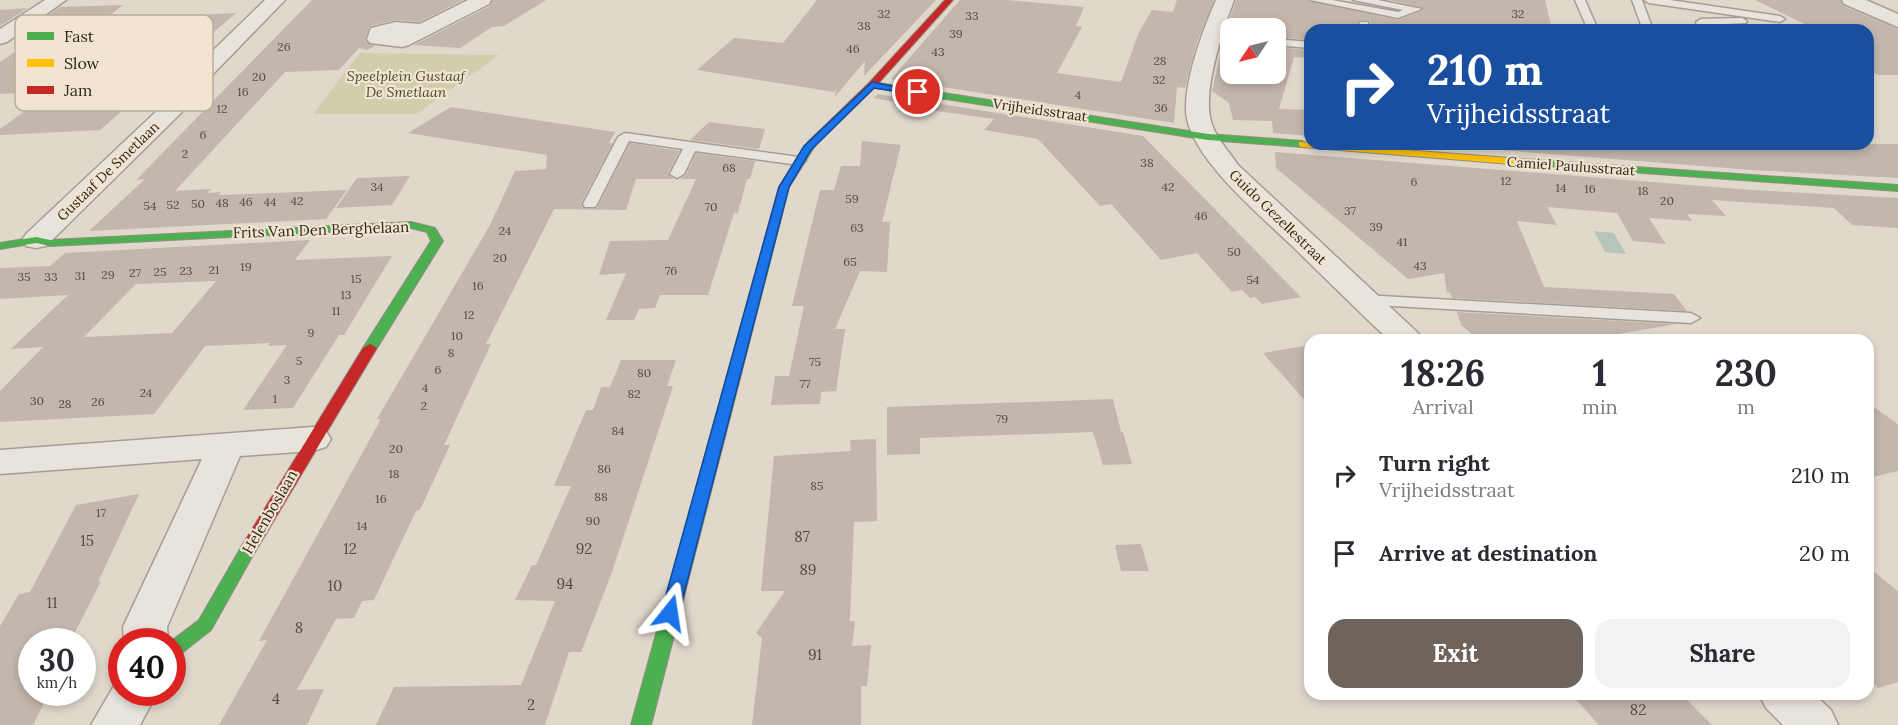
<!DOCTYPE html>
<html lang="en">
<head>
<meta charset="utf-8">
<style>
	body { margin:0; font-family:Lora,serif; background:#f2f2f3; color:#2b2b33; height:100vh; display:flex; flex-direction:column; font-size:22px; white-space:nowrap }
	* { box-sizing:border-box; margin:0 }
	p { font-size:20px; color:#7c7c81 }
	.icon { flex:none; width:33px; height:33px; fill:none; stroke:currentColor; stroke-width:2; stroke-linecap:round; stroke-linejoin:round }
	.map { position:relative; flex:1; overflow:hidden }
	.drawer { position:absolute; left:1304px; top:334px; width:570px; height:366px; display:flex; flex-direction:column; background:#fff; border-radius:18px; box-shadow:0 3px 9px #0003 }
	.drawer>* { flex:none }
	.guide { position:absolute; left:1304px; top:24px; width:570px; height:126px; border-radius:18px; box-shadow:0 3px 9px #0003; background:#1a4fa0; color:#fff; overflow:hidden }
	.needle { width:39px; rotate:235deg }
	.fabs { position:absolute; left:1220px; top:18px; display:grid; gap:12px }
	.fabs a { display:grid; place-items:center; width:66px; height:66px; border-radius:12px; background:#fff; box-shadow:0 3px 9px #0003; font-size:30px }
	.speed { position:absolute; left:18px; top:628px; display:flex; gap:12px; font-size:30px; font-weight:700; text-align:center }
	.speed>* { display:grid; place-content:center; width:78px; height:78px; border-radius:50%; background:#fff; box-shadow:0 3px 9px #0003; line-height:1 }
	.speed small { font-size:15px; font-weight:400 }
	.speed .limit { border:9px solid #d22; background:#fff; color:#111 }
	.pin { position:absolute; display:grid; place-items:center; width:51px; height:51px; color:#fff; margin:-26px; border:3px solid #fff; border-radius:50%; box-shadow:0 2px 6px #0007 }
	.me { position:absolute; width:66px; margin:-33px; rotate:15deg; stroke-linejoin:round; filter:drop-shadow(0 0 4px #0008) }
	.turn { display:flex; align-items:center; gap:21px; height:126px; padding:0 24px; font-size:27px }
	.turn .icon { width:78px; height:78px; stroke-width:2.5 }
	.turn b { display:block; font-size:42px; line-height:51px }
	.eta { display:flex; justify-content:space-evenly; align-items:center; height:102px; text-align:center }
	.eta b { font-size:36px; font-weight:800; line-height:42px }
	.primary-button { display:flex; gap:12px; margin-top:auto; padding:12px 24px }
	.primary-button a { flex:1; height:69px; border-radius:18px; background:#6f645b; color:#fff; font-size:24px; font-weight:800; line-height:69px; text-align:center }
	.primary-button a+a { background:#f2f2f3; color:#2b2b33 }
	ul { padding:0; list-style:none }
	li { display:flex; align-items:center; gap:18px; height:78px; padding:0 24px }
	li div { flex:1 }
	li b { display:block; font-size:22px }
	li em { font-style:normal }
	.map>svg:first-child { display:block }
</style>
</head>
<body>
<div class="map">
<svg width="1898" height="725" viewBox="0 0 1898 725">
	<rect width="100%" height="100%" fill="#e0d8cb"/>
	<path fill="#d1ceae" d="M360 53 499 55 416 114H313Z"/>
	<path fill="#b6c4ba" d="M1594 231 1614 233 1626 254 1605 252Z"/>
	<path fill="#c3b6ac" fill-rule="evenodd" d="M312 0H463L420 22 396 20 370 26 365 40 375 46 367 50 359 48 339 70 285 72 175 191 211 189 207 193 221 192 219 195 347 190 326 219 89 231 145 179 136 180Z
		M493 0H546L504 26 492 27 460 48 414 45 490 6Z
		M817 0H936L864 76 865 61 835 97 836 89 834 92 697 70 734 38 783 43Z
		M960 0H1007L1084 7 1076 26 1082 27 1057 73 1121 82 1139 32 1152 10 1173 12 1177 0H1214L1197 42 1185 88 1177 87 1174 123 891 79Z
		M1236 0H1308L1398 20 1423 11 1424 8 1389 0H1545L1552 30H1370V20H1360L1356 30H1310V40L1275 37V28H1230V32L1226 31Z
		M1755 0H1840L1843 6 1898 29V75H1878L1868 70V30H1817Z
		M123 5 104 20 236 13 100 130 0 135V129L53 91 0 94V62L35 38 15 39 60 7Z
		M28 8 0 26V10Z
		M1223 41 1230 42V74H1275V47L1310 50V58L1294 57 1279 109 1310 110V136L1273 133 1272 121 1233 120 1229 103 1212 91Z
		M878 94 1143 136 1301 297 1262 304 1255 297 1250 298 1242 290 1232 292 1197 253 1161 260 1111 204 1100 206 1038 139 984 130 994 119 894 105 895 102 874 98Z
		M451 107 615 132 609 143H613L581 203 585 209 597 208 630 143 680 151 668 173 674 179H636L626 210 554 209 486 344H491L444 445H450L420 510 416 511 374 600 362 601 354 618 336 619 297 690 324 689 307 725H219L267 640 259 641 381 419H377L490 225 515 171 546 169 547 155 408 133Z
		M709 122 765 129 759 149 690 140Z
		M862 141 901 145 882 222H890L887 272 860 271 835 329H845L836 391 821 392 820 404 771 405 775 376H789L804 306H792L820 190H834L841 166H860Z
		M1424 144H1898V178L1752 170Z
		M1275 152 1752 190 1898 198V228L1852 225 1834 208 1712 200 1726 216 1687 214 1692 221 1649 218 1666 244 1633 241 1617 213 1547 207 1557 225 1517 221 1544 287 1674 294 1687 311 1452 298 1450 292 1447 293 1444 273 1408 279 1276 168Z
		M696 153 755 161 750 179H747L738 213H734L708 295H660L655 308 639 309 634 320H606L626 273 599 275 610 241 668 240 696 179H680L686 175Z
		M410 176 392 205 336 208 357 178Z
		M310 240 295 260 392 256 344 335H339L293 408 243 410 287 345 268 346 270 343 205 346 154 414 0 422V391L43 347 11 349 68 295 0 299V268L50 266 65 253ZM216 281 172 333 84 337 136 284Z
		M1457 312 1676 324 1585 340H1479L1461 325Z
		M1310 345V406L1263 353Z
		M621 360H676L667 386H673L612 572 581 652H569L545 725H376L394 687 521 685 555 601 515 600 532 565H536L571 486H554L586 410H593L601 387H610Z
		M1113 399 1121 432H1123L1132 464 1103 465 1093 432 920 438V454L887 455V407Z
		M1868 403 1898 424V471L1868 478Z
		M876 439 877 521 854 522 850 621H855L852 646 871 645 867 686H861V725H752L762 638 756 633 785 591H761L774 456 851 451 850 440Z
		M139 494 98 582 101 581 70 642H32V693H49L33 725H0V626L19 594 30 592 76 505Z
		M1141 544 1149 571H1121L1115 545Z
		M1868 567 1898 591V682L1878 688 1868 679Z
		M1571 694H1681L1712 725H1599Z"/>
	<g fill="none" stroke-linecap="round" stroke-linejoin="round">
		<defs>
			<path id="lane" d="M1310 0H1332L1398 12 1403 10 1353 0H1378L1422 9 1398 18Z
				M1575 0H1585L1598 30H1588Z
				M1632 0H1642L1653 30H1643Z
				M1644 0H1670L1780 16 1785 19 1780 22 1649 3Z
				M1742 18 1747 21 1746 23 1707 25 1708 30H1698L1696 22 1701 19Z
				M1360 22H1368V30H1358Z
				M1212 32 1230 34V40L1208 37 1207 35Z
				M1275 39 1310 42V48L1275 45Z
				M625 133 799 157 806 161 799 165 695 151 684 174 677 178 670 174 683 149 629 141 597 204 595 207H585L583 204 618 137Z
				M1363 295 1691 313 1700 318 1691 323 1357 304 1355 300 1357 296Z"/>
			<path id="street" d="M45 0H66L7 42 0 44V29Z
				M265 0H285L183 105 184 108 181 113 46 246 36 248 26 246 22 240 26 234 161 107 163 99Z
				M468 0H491L489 4 409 45 402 47 370 43 367 39 371 28 396 22 420 24Z
				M1216 0H1234C1223 30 1204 86 1210 117 1213 135 1228 150 1238 165L1418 333 1423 340H1389C1356 309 1324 277 1291 245 1260 215 1196 162 1187 119 1181 88 1203 29 1216 0Z
				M1842 0H1866L1898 14V27L1844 4Z
				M313 427 326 431 331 439 326 447 313 451 240 456 167 627 168 642H124L123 627 202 459 0 474V450Z
				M122 678V693H157L140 725H91L118 679Z
				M1759 694H1814L1831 710 1838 725H1783L1766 708Z"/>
			<path id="fast" d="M872 82 1208 134 1302 141 1307 144 1302 147 1208 140 869 87V83Z
				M811 141 816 144 789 187 651 725H631L779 187 808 142Z
				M1549 161 1898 185V191L1545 166 1544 164Z
				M411 222 435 228 443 241 377 348 370 352 363 348 431 241 427 232 411 228 50 246 36 243 0 249V243L36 237 50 240Z
				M249 542 255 544 257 548 211 630 178 656 172 658V642H170L199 620 243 544Z"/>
			<path id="slow" d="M1299 142 1549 161 1554 164 1549 167 1302 147 1299 146Z"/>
			<path id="jam" d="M945 0H953L875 87 814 146H808V142L869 83Z
				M370 344 377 348 255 552 249 554 243 552 241 548 243 544 363 348Z"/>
		</defs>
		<use href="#lane" stroke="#a59d94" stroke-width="3"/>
		<use href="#street" stroke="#a59d94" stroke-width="3"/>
		<use href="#fast" stroke="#958d84" stroke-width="2"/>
		<use href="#slow" stroke="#958d84" stroke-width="2"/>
		<use href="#jam" stroke="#958d84" stroke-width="2"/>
		<use href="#lane" fill="#e8e4dc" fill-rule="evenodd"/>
		<use href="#street" fill="#e8e4dc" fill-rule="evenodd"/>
		<use href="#fast" fill="#4caf50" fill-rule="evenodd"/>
		<use href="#slow" fill="#ffc107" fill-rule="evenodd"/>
		<use href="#jam" fill="#c62828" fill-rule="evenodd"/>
	</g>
	<path fill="#1a73e8" stroke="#114b97" stroke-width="1.5" d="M872 82 922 92 918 95 874 88 811 150 789 187 679 613 677 618H664L661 613 779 187 804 146Z"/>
	<g text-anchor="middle" stroke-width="4.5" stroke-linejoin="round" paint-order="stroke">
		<g font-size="12" fill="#564a42">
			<text x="884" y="18">32</text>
			<text x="1518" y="18">32</text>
			<text x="972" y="20">33</text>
			<text x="864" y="30">38</text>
			<text x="956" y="38">39</text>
			<text x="284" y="51">26</text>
			<text x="853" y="53">46</text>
			<text x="938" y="56">43</text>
			<text x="1160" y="65">28</text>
			<text x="259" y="81">20</text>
			<text x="1159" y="84">32</text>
			<text x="243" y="96">16</text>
			<text x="1078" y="99">4</text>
			<text x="1161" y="112">36</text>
			<text x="222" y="113">12</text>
			<text x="203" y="139">6</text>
			<text x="185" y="158">2</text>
			<text x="1147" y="167">38</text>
			<text x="729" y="172">68</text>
			<text x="1506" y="185">12</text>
			<text x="1414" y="186">6</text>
			<text x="377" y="191">34</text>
			<text x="1168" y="191">42</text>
			<text x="1561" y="192">14</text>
			<text x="1590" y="193">16</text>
			<text x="1643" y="195">18</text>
			<text x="852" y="203">59</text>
			<text x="297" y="205">42</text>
			<text x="1667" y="205">20</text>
			<text x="246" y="206">46</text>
			<text x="270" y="206">44</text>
			<text x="222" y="207">48</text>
			<text x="198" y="208">50</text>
			<text x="173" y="209">52</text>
			<text x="150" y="210">54</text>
			<text x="711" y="211">70</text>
			<text x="1350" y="215">37</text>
			<text x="1201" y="220">46</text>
			<text x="1376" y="231">39</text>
			<text x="857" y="232">63</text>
			<text x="505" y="235">24</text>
			<text x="1402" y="246">41</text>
			<text x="1234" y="256">50</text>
			<text x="500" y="262">20</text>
			<text x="850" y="266">65</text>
			<text x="1420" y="270">43</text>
			<text x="246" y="271">19</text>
			<text x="214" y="274">21</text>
			<text x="186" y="275">23</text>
			<text x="671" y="275">76</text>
			<text x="160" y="276">25</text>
			<text x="135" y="277">27</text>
			<text x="108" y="279">29</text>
			<text x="80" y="280">31</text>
			<text x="24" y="281">35</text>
			<text x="51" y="281">33</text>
			<text x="356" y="283">15</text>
			<text x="1253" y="284">54</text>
			<text x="478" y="290">16</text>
			<text x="346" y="299">13</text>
			<text x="336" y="315">11</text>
			<text x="469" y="319">12</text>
			<text x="311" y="337">9</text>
			<text x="457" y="340">10</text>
			<text x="451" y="357">8</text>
			<text x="299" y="365">5</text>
			<text x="815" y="366">75</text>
			<text x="438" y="374">6</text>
			<text x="644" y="377">80</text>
			<text x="287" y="384">3</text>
			<text x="805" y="388">77</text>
			<text x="425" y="392">4</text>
			<text x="146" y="397">24</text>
			<text x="634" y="398">82</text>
			<text x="275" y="403">1</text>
			<text x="37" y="405">30</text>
			<text x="98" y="406">26</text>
			<text x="65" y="408">28</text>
			<text x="424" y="410">2</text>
			<text x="1002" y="423">79</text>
			<text x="618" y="435">84</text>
			<text x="396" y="453">20</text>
			<text x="604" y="473">86</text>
			<text x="394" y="478">18</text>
			<text x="817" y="490">85</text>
			<text x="601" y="501">88</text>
			<text x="381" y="503">16</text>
			<text x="101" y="517">17</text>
			<text x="593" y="525">90</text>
			<text x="362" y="530">14</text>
		</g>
		<g font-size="14" font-style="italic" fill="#464d26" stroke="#f1e5d1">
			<text x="406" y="81">Speelplein Gustaaf<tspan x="406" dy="16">De Smetlaan</tspan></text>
		</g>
		<g font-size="14" fill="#32261e" stroke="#f1e5d1">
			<text transform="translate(1040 110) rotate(8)" y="5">Vrijheidsstraat</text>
			<text transform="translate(1571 166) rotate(4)" y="5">Camiel Paulusstraat</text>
			<text transform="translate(108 171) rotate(-44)" y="5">Gustaaf De Smetlaan</text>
			<text transform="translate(1278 217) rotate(44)" y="5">Guido Gezellestraat</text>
		</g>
		<g font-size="15" fill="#32261e" stroke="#f1e5d1">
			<text transform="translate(321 230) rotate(-2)" y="5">Frits Van Den Berghelaan</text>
			<text transform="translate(270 512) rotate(-60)" y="5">Helenboslaan</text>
		</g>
		<g font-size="15" fill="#564a42">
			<text x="802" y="542">87</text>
			<text x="87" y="546">15</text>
			<text x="350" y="554">12</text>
			<text x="584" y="554">92</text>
			<text x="808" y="575">89</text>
			<text x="565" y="589">94</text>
			<text x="335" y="591">10</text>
			<text x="52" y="608">11</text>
			<text x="299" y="633">8</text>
			<text x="815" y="660">91</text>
			<text x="276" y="704">4</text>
			<text x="531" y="710">2</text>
			<text x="1638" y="715">82</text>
		</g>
	</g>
	<rect x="15" y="15" width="198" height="96" rx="9" fill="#f1e5d1" stroke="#b8ac9b" stroke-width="1.5"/>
	<rect x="27" y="32" width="27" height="8" fill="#4caf50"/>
	<rect x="27" y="59" width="27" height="8" fill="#ffc107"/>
	<rect x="27" y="86" width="27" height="8" fill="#c62828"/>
	<g font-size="16" fill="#32261e">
		<text x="64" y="42">Fast</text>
		<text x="64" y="69">Slow</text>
		<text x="64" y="96">Jam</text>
	</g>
</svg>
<div class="fabs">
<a><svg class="needle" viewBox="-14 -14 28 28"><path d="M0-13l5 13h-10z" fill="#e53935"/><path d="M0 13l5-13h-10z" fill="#7c7c81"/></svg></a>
</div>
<div class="speed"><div>30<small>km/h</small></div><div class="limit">40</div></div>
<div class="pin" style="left:918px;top:92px;background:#d93025"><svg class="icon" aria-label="arrive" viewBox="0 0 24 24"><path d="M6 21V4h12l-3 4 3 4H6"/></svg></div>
<svg class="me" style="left:670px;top:613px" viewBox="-20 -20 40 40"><path d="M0-17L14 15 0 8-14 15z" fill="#1a73e8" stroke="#fff" stroke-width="4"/></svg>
<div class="guide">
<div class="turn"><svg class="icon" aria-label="right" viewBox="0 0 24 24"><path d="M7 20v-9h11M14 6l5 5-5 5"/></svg><div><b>210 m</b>Vrijheidsstraat</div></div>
</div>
<section class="drawer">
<div class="eta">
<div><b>18:26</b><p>Arrival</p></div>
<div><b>1</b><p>min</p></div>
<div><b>230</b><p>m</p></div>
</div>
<ul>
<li><svg class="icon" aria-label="right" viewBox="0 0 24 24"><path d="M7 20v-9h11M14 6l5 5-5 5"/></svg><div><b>Turn right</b><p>Vrijheidsstraat</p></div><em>210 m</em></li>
<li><svg class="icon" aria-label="arrive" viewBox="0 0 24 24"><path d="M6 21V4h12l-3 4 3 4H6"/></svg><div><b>Arrive at destination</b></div><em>20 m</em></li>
</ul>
<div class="primary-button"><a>Exit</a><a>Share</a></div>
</section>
</div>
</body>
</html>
